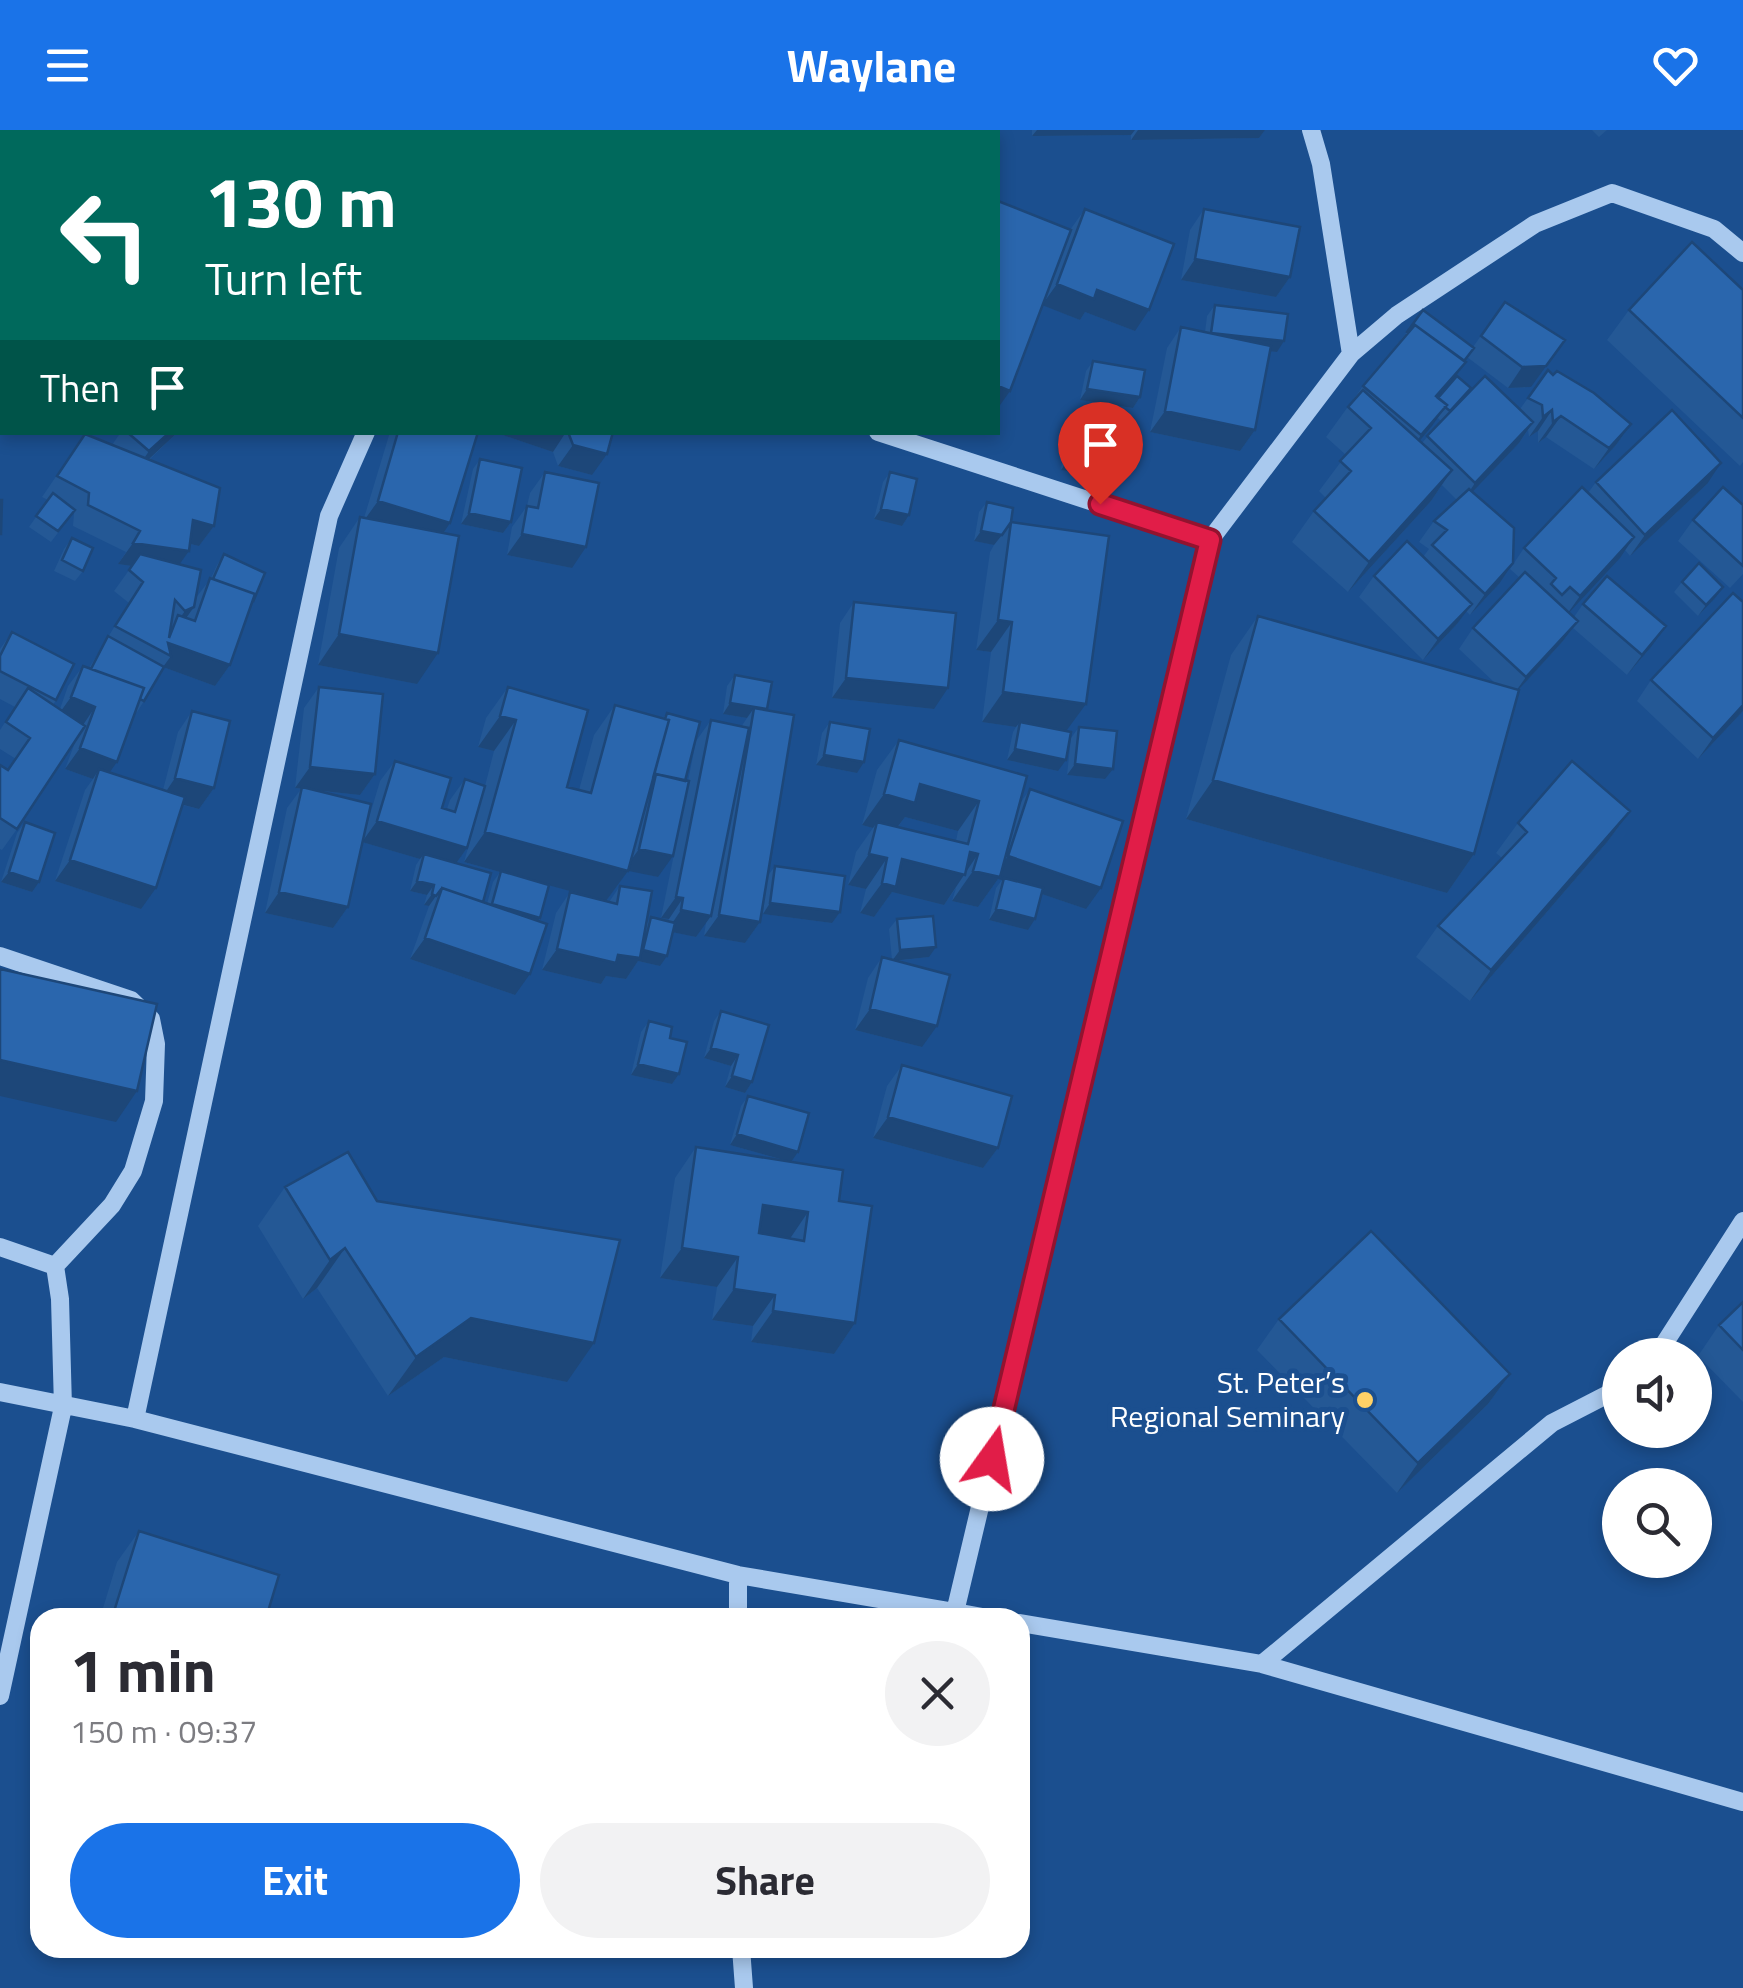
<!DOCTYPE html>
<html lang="en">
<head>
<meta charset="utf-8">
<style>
	body { margin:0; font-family:"Titillium Web",sans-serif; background:#f2f2f3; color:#2b2b33; height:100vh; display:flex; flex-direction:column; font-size:38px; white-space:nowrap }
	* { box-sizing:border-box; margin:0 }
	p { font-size:32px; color:#7c7c81 }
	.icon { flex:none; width:55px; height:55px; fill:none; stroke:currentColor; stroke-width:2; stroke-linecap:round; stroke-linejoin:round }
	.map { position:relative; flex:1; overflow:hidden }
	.side { position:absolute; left:30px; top:1478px; width:1000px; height:350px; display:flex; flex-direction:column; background:#fff; border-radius:30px; box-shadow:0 5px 15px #0003 }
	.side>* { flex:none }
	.guide { position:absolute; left:0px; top:0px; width:1000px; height:305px; box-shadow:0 5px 15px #0003; background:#00695c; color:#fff; overflow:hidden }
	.tools { position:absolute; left:1602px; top:1208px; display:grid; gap:20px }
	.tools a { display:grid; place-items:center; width:110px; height:110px; border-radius:50%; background:#fff; box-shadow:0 5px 15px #0003; font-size:50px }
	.pin { position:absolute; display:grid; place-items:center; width:85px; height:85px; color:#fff; margin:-102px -42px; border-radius:50% 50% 50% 0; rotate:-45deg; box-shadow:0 0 10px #0007 }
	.pin .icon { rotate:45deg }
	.me { position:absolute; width:110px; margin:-55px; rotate:13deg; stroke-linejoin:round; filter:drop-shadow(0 0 8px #0008) }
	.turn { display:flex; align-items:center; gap:35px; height:210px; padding:0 40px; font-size:45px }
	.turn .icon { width:130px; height:130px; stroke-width:2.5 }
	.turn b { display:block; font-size:70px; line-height:85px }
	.then { display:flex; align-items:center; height:95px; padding:0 40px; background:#0003; gap:20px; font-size:38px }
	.round { display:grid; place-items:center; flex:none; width:105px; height:105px; border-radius:52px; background:#f2f2f3 }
	.summary { display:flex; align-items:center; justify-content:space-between; height:170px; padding:0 40px }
	h1 { font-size:60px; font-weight:700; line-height:75px }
	.primary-button { display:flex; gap:20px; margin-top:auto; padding:20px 40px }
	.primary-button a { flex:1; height:115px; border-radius:60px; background:#1a73e8; color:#fff; font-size:40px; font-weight:700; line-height:115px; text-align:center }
	.primary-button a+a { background:#f2f2f3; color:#2b2b33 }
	header { display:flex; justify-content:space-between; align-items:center; height:130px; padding:0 40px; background:#1a73e8; color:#fff; font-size:45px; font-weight:700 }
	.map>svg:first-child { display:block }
</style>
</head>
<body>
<header><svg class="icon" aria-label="menu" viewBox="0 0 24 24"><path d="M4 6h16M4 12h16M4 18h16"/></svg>Waylane<svg class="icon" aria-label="heart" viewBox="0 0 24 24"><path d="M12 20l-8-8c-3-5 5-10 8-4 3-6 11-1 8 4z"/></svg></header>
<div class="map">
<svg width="1743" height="1858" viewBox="0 0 1743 1858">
	<rect width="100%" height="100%" fill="#1b4f8f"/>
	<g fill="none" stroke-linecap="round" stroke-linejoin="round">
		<path stroke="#a9c9ee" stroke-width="18" d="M1311 0 1321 34 1351 224
			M445 2V0
			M878 302 1210 410
			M0 826 131 870 151 889 156 914 154 971 133 1041 112 1075 55 1136
			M0 1117 55 1136 60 1169 63 1277 0 1566
			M1657 1225 1743 1091
			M0 1262 135 1289 738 1445 955 1482 1210 410 1351 224 1397 185 1535 94 1612 63 1714 99 1743 123
			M135 1289 329 386 366 302
			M738 1445V1488
			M955 1482 988 1488
			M1020 1493 1262 1534 1743 1672
			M1262 1534 1552 1293 1620 1258
			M741 1818 744 1858"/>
	</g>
	<path fill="#245895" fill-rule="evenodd" d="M519 0H632L630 2H522Z
		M1032 0H1265L1259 8 1131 10V5L1032 6Z
		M1592 0H1607L1599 7Z
		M1085 79 1135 201 1085 182 1080 190 1043 175 1070 100Z
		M1204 79 1290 147 1276 167 1181 150 1190 100Z
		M1743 160V332L1740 336 1607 210 1629 180Z
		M1505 172 1531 257 1508 258 1467 227 1464 231 1466 232 1451 253 1463 268 1520 279 1548 240 1553 245 1631 294 1616 315 1594 339 1546 307 1538 313V301L1529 307 1528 300 1519 313 1472 362 1499 454 1470 485 1466 481 1457 494 1423 530 1359 467 1374 446 1423 427 1429 419 1419 412 1434 391 1457 370 1442 355 1431 371 1348 462 1292 412 1314 381 1326 368 1319 361 1346 325 1326 307 1363 256 1407 202 1473 217ZM1438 288 1441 291 1422 313 1420 310Z
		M1215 175 1277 222 1270 221 1255 300 1240 321 1150 302 1167 218 1181 197 1205 202 1207 186Z
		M1093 231 1140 267 1133 278 1080 270 1086 241Z
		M1073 299 1111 336 1103 347 1061 340 1065 309Z
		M121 302H178L149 330 214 396 199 416 190 414 189 421 179 434 195 469 211 448 217 435 224 424 252 473 230 535 215 556 163 537 144 571 137 582 136 581 109 642 163 660 178 602 192 581 214 658 199 679 182 675 141 779 55 751 85 660 93 649 65 639 77 607 17 699 2 720 0 719V635L8 640 16 629 0 619V600L15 577 0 569V519L12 502 56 570 53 575 60 579 68 556 83 536 89 538 129 473 114 461 132 436 118 434 126 422 73 396 74 383H73L51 412 29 397 48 370 42 367 85 304 112 315Z
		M390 302H478L444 403 417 554 318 535 339 418 360 387 364 388Z
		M494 302H613L592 345 558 336 553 322Z
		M480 329 511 392 503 403 461 394 473 339Z
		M545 342 572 438 507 425 512 397 527 376 530 363Z
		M890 342 909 385 902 396 874 389 883 352Z
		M1596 352 1707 354 1630 426 1625 420 1569 482 1574 487 1583 474 1651 517 1627 545 1573 498 1563 511 1518 560 1474 724 1447 763 1186 689 1231 525 1258 486 1495 553 1459 519 1473 498 1520 448 1510 439 1524 418 1588 363Z
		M987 372 1011 392 1067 601 1058 641 1007 630 1013 602 1016 597 982 592 991 522 976 520 990 422 994 415 974 411 979 382Z
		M1743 375V444L1730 458 1678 411 1693 390Z
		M72 408 83 441 75 451 54 441 64 419Z
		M1682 452 1716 467 1698 486 1674 462Z
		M854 472 934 579 832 568 840 493Z
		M735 545 767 580 760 792 745 813 704 806 706 792 696 807 673 802 660 836 638 831 626 849 606 846 601 854 542 840 556 783 570 762 609 772 620 756 646 795 651 787 668 792 669 789 661 788 687 660 658 747 628 740 606 771 549 755 515 865 410 829 429 776 424 775 427 765 410 761 416 735 420 729 362 712 348 777 333 798 265 783 287 678 301 659 295 658 304 578 319 557 375 644 360 665 312 660 363 708 380 651 395 631 442 678 447 679 450 670 465 649 485 656 494 621 478 617 486 588 508 557 567 657 579 660 594 605 615 575 663 588 667 583 685 650 688 651 696 611 711 590 741 597 747 588 723 584 727 556ZM476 689 464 732 500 742 493 752 487 774 483 772 456 733 467 718Z
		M1651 550 1743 581 1698 629 1637 571Z
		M830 592 857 643 816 635 822 603Z
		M1079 597 1105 649 1067 645 1071 608Z
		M899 610 1019 675 1030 659 1086 779 1042 764 1028 800 989 790 996 758 1002 750 998 749 978 777 952 771 956 758 944 775 892 762 874 787 860 783 866 759 848 755 856 722 873 698 862 695 877 640ZM905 687 958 701 956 711 898 697Z
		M1630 681 1608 711 1470 871 1416 827 1438 796 1502 728 1496 723 1518 693Z
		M25 692 32 762 1 752 17 703Z
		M775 736 832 793 763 784 767 747Z
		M897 789 929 827 895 831 922 917 855 900 868 848 882 827 892 830 889 799Z
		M721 881 752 952 745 963 725 957 731 936 704 928 714 891Z
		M649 891 670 908 679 944 672 954 631 945 641 902Z
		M902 935 998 1018 983 1038 873 1008 887 956Z
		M748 966 791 1032 839 1071 855 1193 834 1224 751 1212 753 1196 712 1190 717 1157 660 1148 675 1048 696 1017 787 1031 730 1015 741 976Z
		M285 1057 377 1071 567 1252 444 1227 388 1266 317 1158 303 1169 258 1096Z
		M1743 1172V1272L1698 1226 1719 1195Z
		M1279 1189 1510 1244 1488 1274 1397 1363 1257 1220Z
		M139 1401 266 1488H100L117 1432Z"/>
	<path fill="#1d4779" d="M0 0 24 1 46 0 44 2H2V21H0Z
		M50 0H66L65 2H48Z
		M556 0H632L630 2H555Z
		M1037 0H1135L1131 5 1032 6Z
		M1138 0H1265L1259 8 1131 10Z
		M0 67H2V88H0Z
		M1195 129 1290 147 1276 167 1181 150Z
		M1057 154 1097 160 1149 180 1135 201 1085 182 1080 190 1042 175Z
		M0 170 2 171V196L0 195Z
		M1211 203 1284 211 1277 222 1204 213Z
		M1565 210 1531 257 1508 258 1522 237Z
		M1466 232 1451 253 1422 287 1436 266Z
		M998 256 1010 261 998 278Z
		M1087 259 1140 267 1133 278 1080 270Z
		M0 272 2 273V298L0 297Z
		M1447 275 1432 296 1407 326 1421 305Z
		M1552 280 1538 301 1529 307 1543 287Z
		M1165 281 1255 300 1240 321 1150 302Z
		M1561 286 1546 307 1538 313 1553 292Z
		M1533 292 1519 313 1461 374 1475 353Z
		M1631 294 1616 315 1594 339 1609 318Z
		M170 302H178L135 342 149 321Z
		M494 302H566L553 322Z
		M573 315 607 324 592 345 558 336Z
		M1068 330 1111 336 1103 347 1061 340Z
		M1721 333 1707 354 1630 426 1645 405Z
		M1452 340 1431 371 1348 462 1369 432Z
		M378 371 450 393 436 414 363 392Z
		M881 379 909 385 902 396 874 389Z
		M469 383 511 392 503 403 461 394Z
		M193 390 214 396 199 416 178 411Z
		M981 401 1002 405 994 415 974 411Z
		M522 404 586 417 572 438 507 425Z
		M1634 407 1620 428 1565 487 1580 466Z
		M133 413 189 421 174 442 118 434Z
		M1513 433 1499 454 1470 485 1485 464Z
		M1723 457 1716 467 1698 486 1706 475Z
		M1472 474 1457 494 1423 530 1438 509Z
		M194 477 179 498 174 496 185 481Z
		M998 490 1012 492 991 522 976 520Z
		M1578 491 1563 511 1511 568 1526 547Z
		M1666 496 1651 517 1627 545 1642 525Z
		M339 504 438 523 417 554 318 535Z
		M168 513 230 535 215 556 163 537 171 526Z
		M846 548 948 558 934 579 832 568Z
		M1003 562 1086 574 1064 604 1020 592 1016 597 982 592Z
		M71 567 95 577 81 598 56 588Z
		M730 573 754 578 747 588 723 584Z
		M1743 575V581L1698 629 1713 608Z
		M500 586 516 590 494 621 478 617Z
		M80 618 117 632 102 653 99 639 93 649 65 639Z
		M1015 619 1066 630 1058 641 1007 630Z
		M824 625 864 632 857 643 816 635Z
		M1075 634 1113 639 1105 649 1067 645Z
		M310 637 375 644 360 665 295 658Z
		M175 648 214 658 199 679 161 669Z
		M1213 650 1474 724 1447 763 1186 689Z
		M920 654 979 671 958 701 905 687 893 703 877 692 873 698 862 695 884 664Z
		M1630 681 1608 711 1470 871 1491 840Z
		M377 691 467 718 452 739 424 724 420 729 362 712Z
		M485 702 628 741 606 771 464 732Z
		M639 719 673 726 658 747 624 740Z
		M970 722 978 724 944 775 892 762 874 787 860 783 882 753 902 729Z
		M869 724 887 728 866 759 848 755Z
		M1008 726 1101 758 1086 779 998 749 978 777 952 771 973 741 994 746Z
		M70 730 156 758 141 779 55 751Z
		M9 742 39 752 32 762 1 752Z
		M417 751 434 755 427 765 410 761Z
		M279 762 348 777 333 798 265 783Z
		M432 764 436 766 429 776 424 775Z
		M676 767 683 768 669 789 661 788Z
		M770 773 840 782 832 793 763 784Z
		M492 774 540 788 532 798 484 784Z
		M996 779 1035 789 1028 800 989 790Z
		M681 780 711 786 696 807 667 801Z
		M719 785 760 792 745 813 704 806Z
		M425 808 530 844 515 865 410 829Z
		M936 817 929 827 892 831 900 820Z
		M557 819 638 827 643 820 667 826 660 836 638 831 626 849 606 846 601 854 542 840Z
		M870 879 937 896 922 917 855 900Z
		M711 918 738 925 731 936 704 928Z
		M0 930 137 961 116 992 0 966Z
		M638 934 679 944 672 954 631 945Z
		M732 946 752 952 745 963 725 957Z
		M888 987 998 1018 983 1038 873 1008Z
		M737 1004 798 1022 791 1032 730 1015Z
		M763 1075 808 1082 787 1113 741 1106Z
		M345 1118 317 1158 303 1169 330 1130Z
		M682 1118 738 1127 717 1157 660 1148Z
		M734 1159 775 1165 753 1196 712 1190Z
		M773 1181 855 1193 834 1224 751 1212Z
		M471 1188 594 1213 567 1252 444 1227 388 1266 416 1227Z
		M1510 1244 1488 1274 1397 1363 1418 1333Z"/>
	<path fill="#2a66ad" stroke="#1d4779" stroke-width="2.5" fill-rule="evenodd" d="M67 0H104L103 2H66Z
		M111 0H149V2H111Z
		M161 0H180L187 2H160Z
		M200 0H230L229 2H199Z
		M264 0H351L350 2H264Z
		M0 11H2V67H0Z
		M998 71 1071 100 1010 261 998 256Z
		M1085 79 1174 114 1149 180 1097 160 1094 169 1057 154Z
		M1204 79 1300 97 1290 147 1195 129Z
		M0 111H2V171L0 170Z
		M1692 112 1743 160V288L1629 180Z
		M1505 172 1565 210 1546 236 1522 237 1481 206Z
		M1215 175 1288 184 1284 211 1211 203Z
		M1423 180 1474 218 1464 231 1415 195 1408 203 1407 202Z
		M1415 195 1466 232 1436 266 1447 275 1421 305 1363 256Z
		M1181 197 1271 216 1255 300 1165 281Z
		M2 216V236H0V224Z
		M1093 231 1145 240 1140 267 1087 259Z
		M0 236 2 237V273L0 272Z
		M1548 240 1553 245 1557 241 1594 263 1631 294 1609 318 1561 286 1553 292 1552 280 1543 287 1542 275 1528 268Z
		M1457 246 1471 258 1450 281 1445 277 1447 275 1438 268Z
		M1485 246 1533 292 1475 353 1427 306Z
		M1363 260 1452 340 1369 432 1314 381 1351 341 1340 331 1371 298 1348 277Z
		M1672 280 1721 333 1645 405 1596 352Z
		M1073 299 1115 305 1111 336 1068 330Z
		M127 302H170L149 321Z
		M398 302H478L450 393 378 371Z
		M568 302H613L607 324 573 315Z
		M85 304 220 358 214 396 193 390 189 421 133 413 140 401 88 375 89 363 57 346Z
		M480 329 522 338 511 392 469 383Z
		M545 342 599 353 586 417 522 404 527 376 538 378Z
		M890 342 917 349 909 385 881 379Z
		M1582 357 1634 407 1580 466 1570 457 1562 465 1551 454 1556 448 1524 418Z
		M1723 357 1743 375V436L1693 390Z
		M1469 359 1514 398 1513 433 1485 464 1432 415 1447 400 1434 391Z
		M53 363 75 380 58 401 36 386Z
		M0 370H2L1 404H0Z
		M987 372 1013 378 1011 392 1002 405 981 401Z
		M360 387 459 406 438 523 339 504Z
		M1011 392 1109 406 1086 574 1003 562 1012 492 998 490Z
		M72 408 93 418 83 441 62 430Z
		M1407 411 1472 474 1438 509 1374 446Z
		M140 424 201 440 194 477 185 481 175 470 169 508 178 485 195 491 210 448 255 464 230 535 168 513 171 526 115 496 143 452 129 440Z
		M224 424 265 443 253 472 255 464 213 449Z
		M1699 433 1723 457 1706 475 1682 452Z
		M1525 442 1578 491 1526 547 1473 498Z
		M1607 446 1666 496 1642 525 1583 474Z
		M1733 463 1743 472V575L1713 608 1651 550Z
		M854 472 956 483 948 558 846 548Z
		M1258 486 1519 560 1474 724 1213 650Z
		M12 502 74 534 56 570 0 541V526Z
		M108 506 164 537 144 571 140 569 144 558 91 539Z
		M83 536 144 558 117 632 80 618 95 577 71 567Z
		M735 545 772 552 767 579 730 573Z
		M319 557 383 564 375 644 310 637Z
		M508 557 588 580 567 657 591 663 615 575 669 590 628 741 485 702 516 590 500 586Z
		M28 558 85 596 17 699 0 688V635L8 640 30 608 6 592Z
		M754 578 794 585 760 792 719 785Z
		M192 581 230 591 214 658 175 648Z
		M667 583 700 592 685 651 656 644 653 648 669 590 665 589Z
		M711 590 749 598 711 786 681 780 683 768 676 767Z
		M830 592 870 599 864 632 824 625Z
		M1020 592 1071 602 1066 630 1015 619Z
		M1079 597 1117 601 1113 639 1075 634Z
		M899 610 1027 646 1000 747 973 741 978 724 970 722 965 745 902 729 896 757 882 753 887 728 869 724 877 692 968 714 979 671 920 654 915 673 884 664Z
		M395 631 451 648 442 678 455 682 465 649 485 656 467 718 377 691Z
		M1572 631 1630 681 1491 840 1438 796 1527 702 1518 693Z
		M99 639 185 667 156 758 70 730Z
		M656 644 689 651 673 726 639 719Z
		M302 657 371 674 348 777 279 762Z
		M1030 659 1123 691 1101 758 1008 726Z
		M25 692 55 703 39 752 9 742Z
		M424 724 491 743 483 772 442 758 436 766 432 764 434 755 417 751Z
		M775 736 845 746 840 782 770 773Z
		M501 741 549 755 540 788 492 774Z
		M1004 748 1043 758 1035 789 996 779Z
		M620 756 652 761 640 828 618 825 616 833 557 819 570 762 617 774Z
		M442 758 547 794 530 844 425 808Z
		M933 786 936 817 900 820 897 789Z
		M651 787 675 793 667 826 643 820Z
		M882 827 950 845 937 896 870 879Z
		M0 839 157 874 137 961 0 930Z
		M721 881 769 895 752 952 732 946 738 925 711 918Z
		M649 891 672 897 670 908 687 912 679 944 638 934Z
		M902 935 1012 966 998 1018 888 987Z
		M748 966 809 983 798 1022 737 1004Z
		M696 1017 843 1040 839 1071 872 1076 855 1193 773 1181 775 1165 734 1159 738 1127 682 1118ZM763 1075 808 1082 804 1111 759 1103Z
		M348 1022 377 1071 620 1110 594 1213 471 1188 416 1227 345 1118 330 1130 285 1057Z
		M1371 1101 1510 1244 1418 1333 1279 1189Z
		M1743 1172V1220L1719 1195Z
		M139 1401 279 1445 266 1488H112Z"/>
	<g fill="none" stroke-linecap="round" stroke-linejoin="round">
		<defs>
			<path id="route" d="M992 1329 1210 410 1100 374"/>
		</defs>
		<use href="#route" stroke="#92132f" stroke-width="25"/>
		<use href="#route" stroke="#e11d48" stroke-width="18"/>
	</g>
	<circle fill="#ffd166" stroke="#1b4f8f" stroke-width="4" cx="1365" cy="1270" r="10"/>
	<g text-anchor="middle" stroke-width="10" stroke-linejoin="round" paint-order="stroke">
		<g font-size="30" fill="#fff" stroke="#1b4f8f" text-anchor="end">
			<text x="1345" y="1263">St. Peter’s<tspan x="1345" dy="34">Regional Seminary</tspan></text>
		</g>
	</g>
</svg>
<div class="tools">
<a><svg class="icon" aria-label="sound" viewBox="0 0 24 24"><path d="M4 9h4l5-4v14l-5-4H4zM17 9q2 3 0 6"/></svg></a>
<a><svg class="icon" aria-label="search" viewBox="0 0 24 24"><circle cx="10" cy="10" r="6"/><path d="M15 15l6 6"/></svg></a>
</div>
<div class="pin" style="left:1100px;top:374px;background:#d93025"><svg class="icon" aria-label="arrive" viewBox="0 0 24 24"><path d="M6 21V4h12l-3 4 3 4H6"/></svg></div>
<svg class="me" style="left:992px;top:1329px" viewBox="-20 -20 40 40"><circle r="19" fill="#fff"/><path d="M0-13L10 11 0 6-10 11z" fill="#e11d48"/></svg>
<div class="guide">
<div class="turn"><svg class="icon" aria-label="left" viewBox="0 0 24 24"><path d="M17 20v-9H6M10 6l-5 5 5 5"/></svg><div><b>130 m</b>Turn left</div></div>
<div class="then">Then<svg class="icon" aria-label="arrive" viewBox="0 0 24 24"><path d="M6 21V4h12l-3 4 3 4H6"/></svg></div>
</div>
<section class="side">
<div class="summary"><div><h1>1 min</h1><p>150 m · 09:37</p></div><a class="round"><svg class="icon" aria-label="close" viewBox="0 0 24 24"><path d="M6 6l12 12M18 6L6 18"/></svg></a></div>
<div class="primary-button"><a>Exit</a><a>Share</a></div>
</section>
</div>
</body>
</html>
